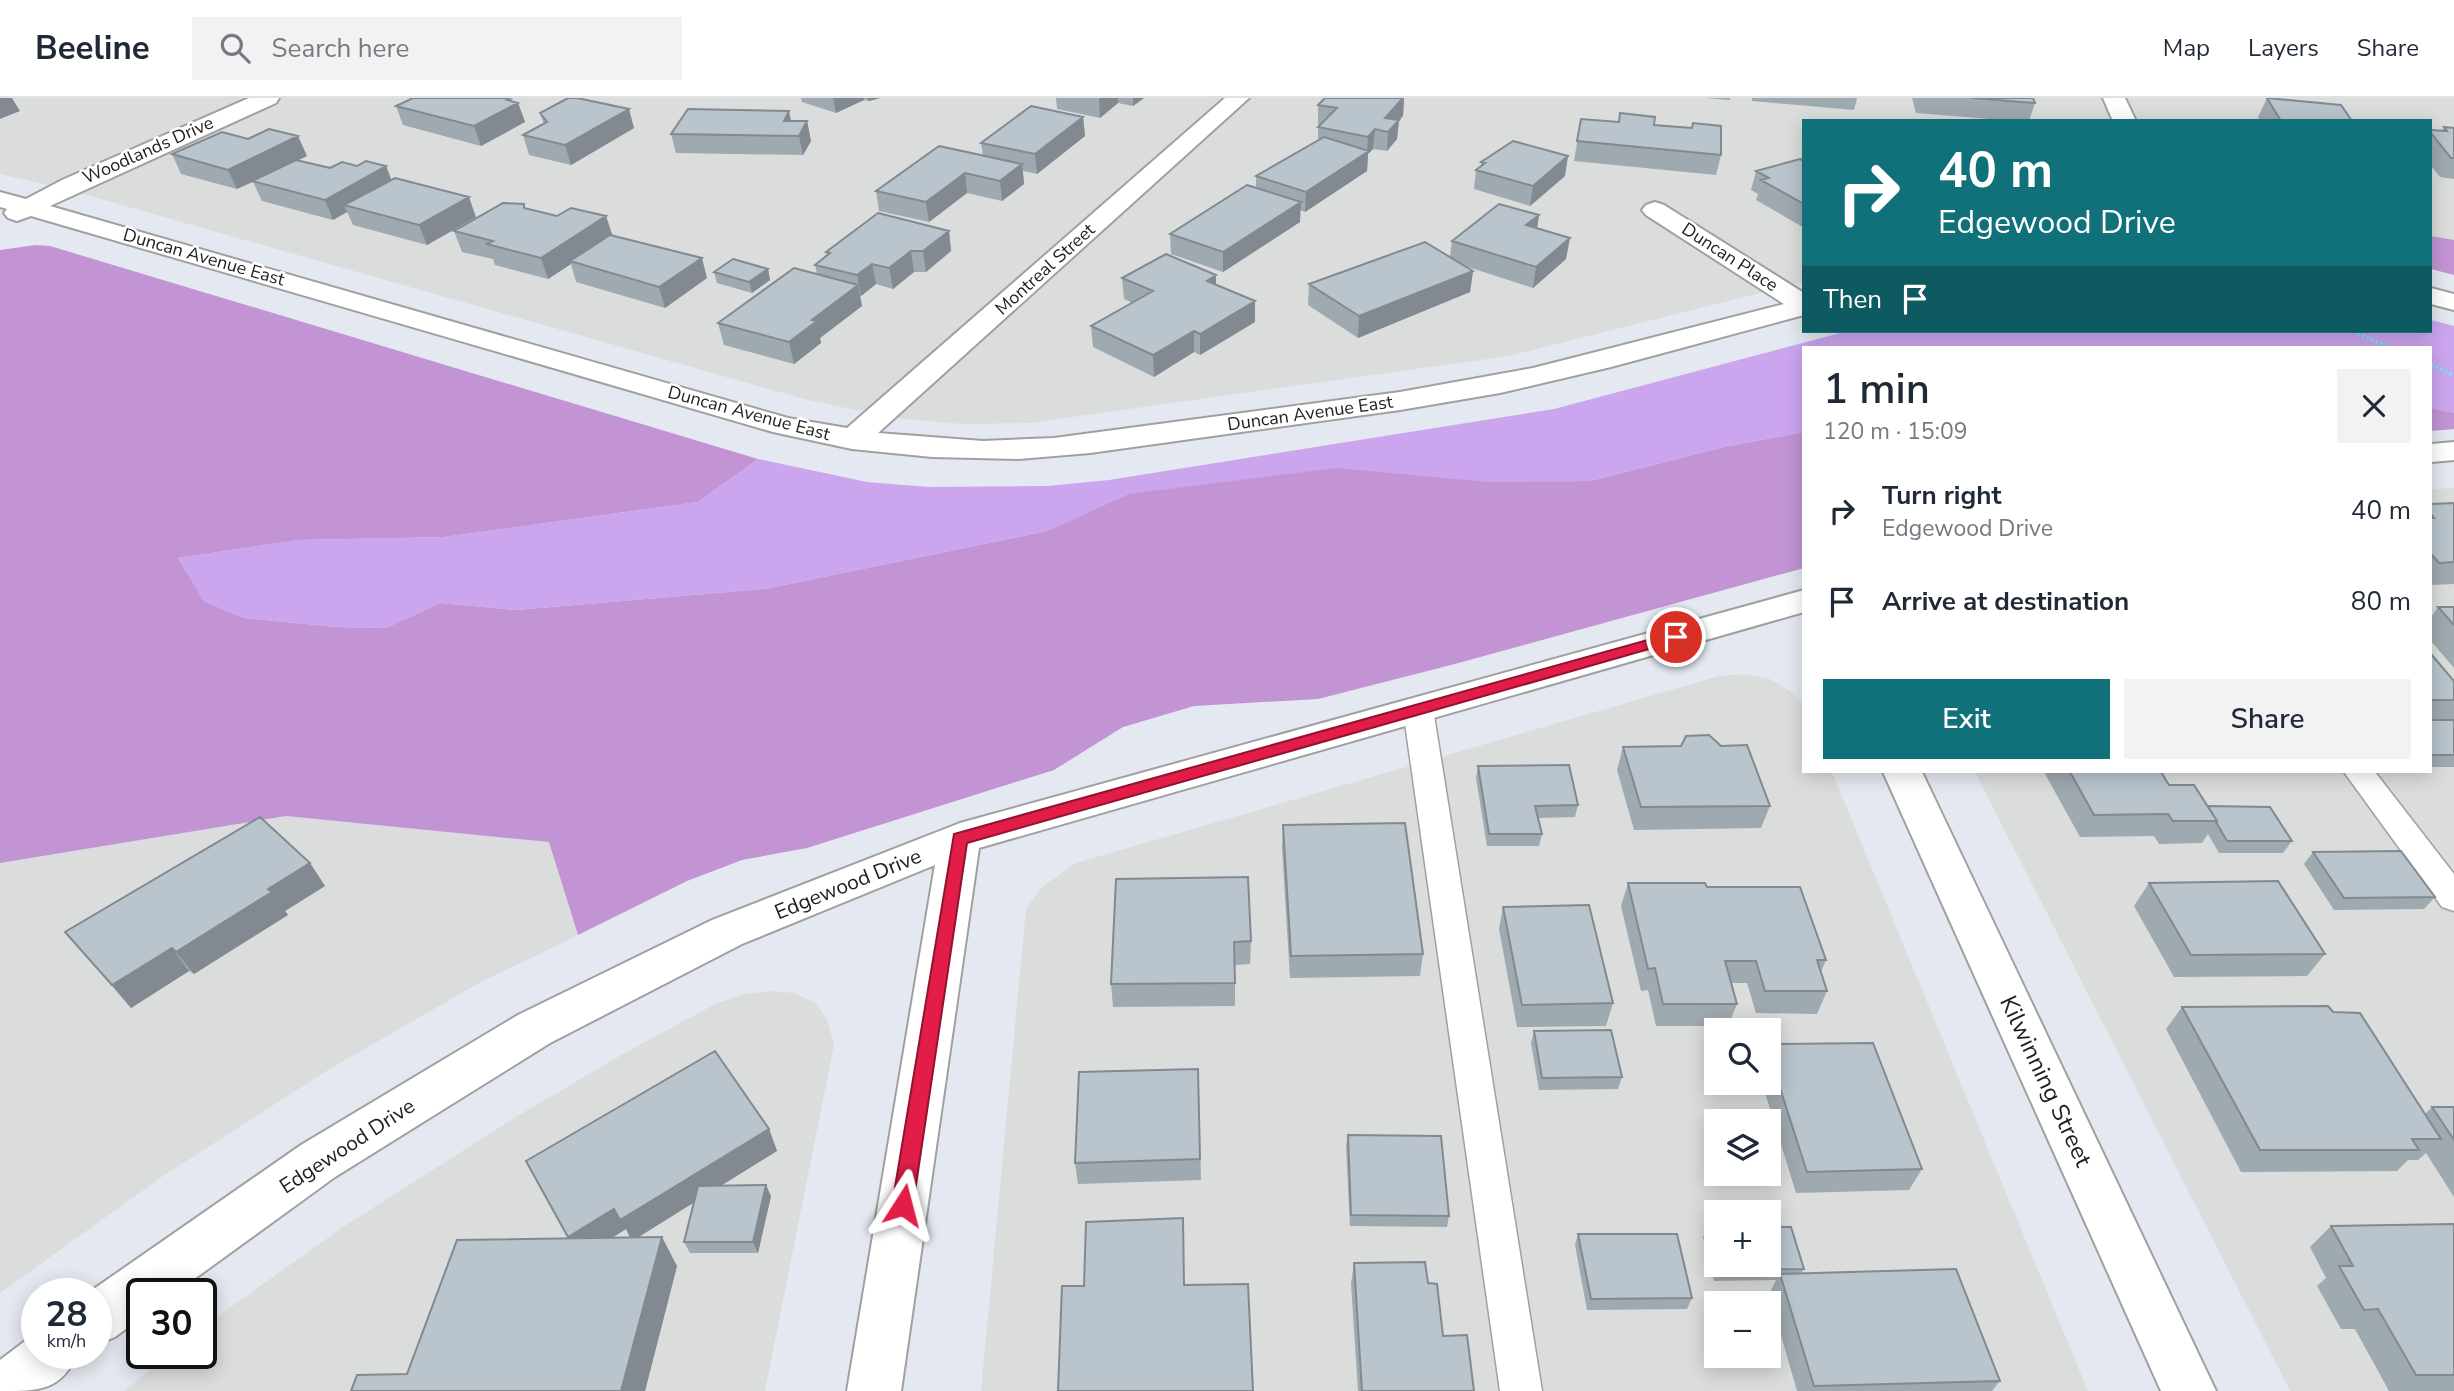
<!DOCTYPE html>
<html lang="en">
<head>
<meta charset="utf-8">
<style>
	body { margin:0; font-family:"Nunito Sans",sans-serif; background:#f2f2f3; color:#1f2937; height:100vh; display:flex; flex-direction:column; font-size:26px; white-space:nowrap }
	* { box-sizing:border-box; margin:0 }
	p { font-size:23px; color:#747a83 }
	.icon { flex:none; width:38px; height:38px; fill:none; stroke:currentColor; stroke-width:2; stroke-linecap:round; stroke-linejoin:round }
	.map { position:relative; flex:1; overflow:hidden }
	.sheet { position:absolute; left:1802px; top:248px; width:630px; height:427px; display:flex; flex-direction:column; background:#fff; border-radius:0px; box-shadow:0 4px 18px #0003 }
	.sheet>* { flex:none }
	.top-card { position:absolute; left:1802px; top:21px; width:630px; height:214px; border-radius:0px; box-shadow:0 4px 18px #0003; background:#11717a; color:#fff; overflow:hidden }
	.controls { position:absolute; left:1704px; top:920px; display:grid; gap:14px }
	.controls a { display:grid; place-items:center; width:77px; height:77px; border-radius:0px; background:#fff; box-shadow:0 4px 18px #0003; font-size:35px }
	.speed { position:absolute; left:21px; top:1180px; display:flex; gap:14px; font-size:35px; font-weight:700; text-align:center }
	.speed>* { display:grid; place-content:center; width:91px; height:91px; border-radius:50%; background:#fff; box-shadow:0 4px 18px #0003; line-height:1 }
	.speed small { font-size:18px; font-weight:400 }
	.speed .limit { border:4px solid #111; border-radius:10px; background:#fff; color:#111 }
	.pin { position:absolute; display:grid; place-items:center; width:60px; height:60px; color:#fff; margin:-30px; border:4px solid #fff; border-radius:50%; box-shadow:0 2px 7px #0007 }
	.me { position:absolute; width:77px; margin:-38px; rotate:9deg; stroke-linejoin:round; filter:drop-shadow(0 0 5px #0008) }
	.turn { display:flex; align-items:center; gap:24px; height:147px; padding:0 21px; font-size:32px }
	.turn .icon { width:91px; height:91px; stroke-width:2.5 }
	.turn b { display:block; font-size:49px; line-height:60px }
	.then { display:flex; align-items:center; height:66px; padding:0 21px; background:#0003; gap:14px; font-size:26px }
	.round { display:grid; place-items:center; flex:none; width:74px; height:74px; border-radius:0px; background:#f2f2f3 }
	.overview { display:flex; align-items:center; justify-content:space-between; height:119px; padding:0 21px }
	h1 { font-size:42px; font-weight:600; line-height:52px }
	.action { display:flex; gap:14px; margin-top:auto; padding:14px 21px }
	.action a { flex:1; height:80px; border-radius:0px; background:#11717a; color:#fff; font-size:28px; font-weight:600; line-height:80px; text-align:center }
	.action a+a { background:#f2f2f3; color:#1f2937 }
	ul { padding:0; list-style:none }
	li { display:flex; align-items:center; gap:21px; height:91px; padding:0 21px }
	li div { flex:1 }
	li b { display:block; font-size:26px }
	li em { font-style:normal }
	header { display:flex; align-items:center; gap:42px; box-sizing:border-box; height:98px; padding:0 35px; background:#fff; border-bottom:2px solid #e0e1e3 }
	header strong { font-size:33px }
	nav { display:flex; gap:38px; margin-inline-start:auto; font-size:24px }
	.search { width:490px; height:63px; background:#f2f2f3; display:flex; align-items:center; gap:18px; box-sizing:border-box; padding:0 24px; border-radius:0px; color:#747a83; font-size:26px }
	.map>svg:first-child { display:block }
</style>
</head>
<body>
<header>
<strong>Beeline</strong>
<div class="search"><svg class="icon" aria-label="search" viewBox="0 0 24 24"><circle cx="10" cy="10" r="6"/><path d="M15 15l6 6"/></svg>Search here</div>
<nav><a>Map</a><a>Layers</a><a>Share</a></nav>
</header>
<div class="map">
<svg width="2454" height="1293" viewBox="0 0 2454 1293">
	<rect width="100%" height="100%" fill="#e4e8f0"/>
	<path fill="#dbdddd" fill-rule="evenodd" d="M0 0H2454V142L2431 138V23H1804V184L1509 258 1029 325 962 326 893 320 804 301 62 90 0 76Z
		M2454 390V1293H2290L1975 674H2431V391Z
		M1746 576 1770 581 1790 593 1803 606 1804 674H1832L2088 1293H981L1026 810 1042 789 1076 765 1719 578ZM1717 933H1769V985H1717ZM1717 1024H1769V1076H1717ZM1717 1115H1769V1167H1717ZM1717 1206H1769V1258H1717Z
		M286 718 550 744 578 837 479 885 328 972 163 1078 0 1195V765Z
		M772 893 794 895 814 904 827 921 834 947 765 1293H124L171 1255H201V1230L346 1127 511 1022 623 956 715 906 744 896Z"/>
	<path fill="#cca5ef" d="M2431 222 2454 228V315L2431 310V250H1804V334L1724 349 1590 383 1128 396 1047 433 765 491 516 512 440 505 386 530 337 529 244 520 204 503 178 460 298 442 444 439 698 404 758 361 867 384 929 389 1047 388 1109 382 1554 311 1848 233H2431Z"/>
	<path fill="#c294d4" d="M2431 138 2454 142V177L2431 171Z
		M36 147 50 148 758 361 698 404 444 439 298 442 178 460 204 503 244 520 337 529 386 530 440 505 516 512 765 491 1047 433 1128 396 1337 370 1488 384 1590 383 1724 349 1804 334V470L1451 567 1318 601 1194 608 1123 629 1054 672 807 750 742 762 687 783 578 837 549 744 286 718 0 765V152Z
		M2431 310 2454 315V331L2431 333Z"/>
	<g fill="none" stroke-linecap="round" stroke-linejoin="round">
		<defs>
			<path id="service" d="M1418 601 1428 604 1433 611 1542 1293H1500L1403 611 1408 604Z
				M2344 674H2375L2454 776V813L2442 809Z"/>
			<path id="minor" d="M249 0H279L276 5 50 108 788 320 847 330 1225 0H1249L878 335 983 343 1054 340 1400 294 1533 270 1784 206 1646 117 1642 112 1646 107 1655 104 1664 107 1804 195V217L1611 269 1500 295 1400 312 1090 355 1019 361 932 359 852 351 773 334 31 118 17 123 8 120 4 115 7 111 0 109V94L26 101 62 82Z
				M2103 0H2125L2136 23H2113Z
				M2431 190 2454 196V212L2431 206Z
				M2454 344V362L2431 364V346Z
				M1804 492V514L979 750 901 1293H847L935 767 742 846 550 945 335 1079 175 1195H142V1219L115 1239 96 1247V1195H88L301 1047 518 917 712 822 960 725Z
				M1883 674H1922L2216 1293H2161Z
				M37 1234V1255H78C61 1293 40 1293 0 1293V1262Z"/>
		</defs>
		<use href="#service" stroke="#a0a0a0" stroke-width="3"/>
		<use href="#minor" stroke="#a0a0a0" stroke-width="4"/>
		<path stroke="#66edff" stroke-width="3.5" stroke-dasharray="2.5 2.5" stroke-linecap="butt" d="M2353 233 2390 250
			M2431 267 2454 277"/>
		<use href="#service" fill="#fff" fill-rule="evenodd"/>
		<use href="#minor" fill="#fff" fill-rule="evenodd"/>
	</g>
	<path fill="#9fa9b0" fill-rule="evenodd" d="M801 0H880L869 3 864 2 836 15 802 4Z
		M1056 0H1144L1133 8 1118 5 1100 20 1057 11Z
		M1404 0 1403 18 1399 22 1397 41 1387 53 1373 51 1368 56 1367 73 1305 114 1300 112V124L1223 174 1171 156 1170 136 1256 90V78L1318 43V29L1321 27 1318 26V7Z
		M1705 0H1730V2Z
		M1752 0H1857L1854 12 1752 3Z
		M1912 0H2033L2035 5 2029 23H2014L1916 15Z
		M2267 0 2352 23H2260L2258 19Z
		M510 1 511 3 518 5 525 24 481 48 403 27 396 8Z
		M540 15 634 30 571 67 529 57 523 37 544 26Z
		M1083 19 1085 38 1037 76 1023 73 1024 86 1002 103 967 95 929 124 879 113 876 93 983 58 981 45Z
		M1581 21 1692 30 1693 25 1721 57 1716 77 1574 63Z
		M792 23H807L811 43 803 57 676 55 671 36Z
		M2444 29 2454 30V81L2440 79 2431 68V32L2442 33Z
		M172 56 307 58 298 62 391 82 476 119 427 147 353 127 347 114 333 122 262 103 253 84 237 91 181 76Z
		M1804 63V127L1801 128 1756 102 1758 96 1751 92 1756 73Z
		M1481 64 1565 78 1530 108 1474 91 1476 72 1481 68Z
		M526 111 557 118H606L612 138 707 180 665 210 576 184 571 166 548 181 495 167 493 161 462 154 454 133Z
		M1539 117 1537 130 1566 161 1533 190 1465 168 1473 173 1470 194 1358 240 1308 207 1309 186 1450 159 1452 143Z
		M949 133 951 153 926 174H914L893 191 876 186 861 198H860L862 208 820 240 821 245 794 266 724 247 718 225 817 176 815 167 827 158 826 154Z
		M768 171 770 182 752 195 717 185 714 174Z
		M1122 180 1216 186 1255 203V224L1200 257 1194 254 1154 279 1093 249 1091 228 1133 205 1124 201Z
		M2454 405V486L2431 487V406Z
		M2438 509H2454V570L2431 543V519Z
		M2431 556 2454 583V669H2431Z
		M1623 649 1770 708 1761 730 1634 732 1617 672Z
		M1478 668 1578 707 1575 719 1538 720 1542 736 1539 748H1487L1476 680Z
		M2044 674H2161L2169 687 2208 708 2292 743 2283 755H2219L2208 736 2202 745 2159 746 2154 738 2080 739Z
		M1283 727 1423 856 1420 878 1290 880 1282 750Z
		M2313 754 2435 799 2424 811 2334 812 2304 766Z
		M310 765 325 788 285 813 288 817 194 876 189 873 131 910 65 834Z
		M1116 781 1251 843 1250 866 1235 867V908L1113 909 1111 886Z
		M1628 785 1707 789 1826 862 1821 874 1827 893 1817 916 1756 915 1747 885H1732L1737 906 1728 928H1656L1648 892 1641 893 1621 808Z
		M2149 785 2325 856 2307 878 2174 879 2134 808Z
		M1503 809 1613 905 1606 928 1517 929 1499 831Z
		M2182 909 2333 914 2425 1016 2432 1009H2454V1099L2426 1055 2418 1062H2408L2397 1073 2241 1074 2166 931Z
		M1534 933 1622 979 1618 991 1539 992 1531 945Z
		M1769 946 1922 1071 1909 1092 1796 1095 1762 985H1769Z
		M1198 971 1201 1082 1078 1086 1075 1065Z
		M769 1031 777 1053 720 1088 771 1098 758 1155H690L684 1144 694 1104 637 1140 677 1168 645 1293H351L407 1276 569 1140ZM626 1131 630 1140H612Z
		M1348 1037 1449 1118 1447 1129 1350 1128 1346 1048Z
		M2454 1126V1293H2389L2355 1231H2341L2317 1188 2326 1180 2310 1149 2331 1128Z
		M1708 1129H1717V1167H1769L1804 1171 1801 1175 2000 1283 1992 1293H1797L1769 1196 1776 1182 1714 1183 1703 1139Z
		M1578 1136 1692 1200 1687 1211 1587 1212 1575 1147Z
		M1354 1165 1428 1185 1443 1238 1474 1293H1358L1351 1186Z"/>
	<path fill="#828990" d="M0 0H12L20 13 0 21Z
		M833 0H864V2L836 15Z
		M868 0H880L869 3Z
		M1100 0H1118V5L1100 20 1099 1Z
		M1133 0H1144L1133 8Z
		M1404 0 1403 18 1399 22 1397 41 1387 53 1388 34 1385 20Z
		M510 1 513 8 518 5 525 24 481 48 474 28Z
		M629 11 634 30 571 67 565 47Z
		M789 13 793 32 784 23Z
		M1083 19 1085 38 1037 76 1035 56Z
		M807 23 811 43 803 57 799 38Z
		M1375 31 1373 51 1368 56 1367 73 1305 114 1306 94 1367 54 1368 39Z
		M298 38 307 58 237 91 228 72Z
		M1568 58 1565 78 1530 108 1533 88Z
		M1022 66 1024 86 1002 103 1000 83Z
		M386 68 394 88 344 107 347 114 333 122 325 102Z
		M965 75 967 95 929 124 926 104Z
		M469 99 476 119 427 147 419 127Z
		M1301 104 1300 124 1223 174V154Z
		M1804 115V127L1801 128Z
		M1539 117 1536 137 1526 127Z
		M606 118 613 139 570 163 571 166 548 181 541 160Z
		M949 133 951 153 926 174 923 153Z
		M1570 140 1566 161 1533 190 1536 169Z
		M911 153 914 174 893 191 889 170Z
		M702 160 707 180 665 210 659 189Z
		M872 166 876 186 861 198 857 177Z
		M768 171 770 182 752 195 749 184Z
		M1473 173 1470 194 1358 240 1359 218Z
		M1216 177V198L1207 183Z
		M858 187 862 208 820 240 821 245 794 266 789 244 812 222Z
		M1255 203V224L1200 257V236Z
		M1194 233V254L1154 279 1153 257Z
		M310 765 325 788 285 813 288 817 194 876 176 854 268 791Z
		M172 850 189 873 131 910 112 887Z
		M769 1031 777 1053 632 1143 626 1131 581 1159 568 1139 614 1111Z
		M766 1087 771 1098 758 1155 753 1144Z
		M662 1139 677 1168 645 1293H621Z"/>
	<path fill="#b9c4cd" stroke="#828990" stroke-width="2" d="M413 0H507L510 1 507 2 518 5 474 28 396 8Z
		M568 0H577L629 11 565 47 523 37 547 24 540 15Z
		M1325 0H1403L1385 20 1399 22 1388 34 1375 31 1368 39 1318 29 1337 10 1318 7Z
		M1972 0H2033L2035 5Z
		M2267 0 2341 7 2352 23H2281Z
		M1031 8 1083 19 1035 56 981 45Z
		M688 11 789 13 784 23H807L799 38 671 36Z
		M1620 15 1655 19 1654 27 1692 30 1693 25 1721 28V57L1577 43 1581 21 1619 24Z
		M2444 29 2454 30V60H2451L2431 35V32L2447 33Z
		M269 31 298 38 228 72 172 56 222 34 248 41Z
		M1324 39 1369 53 1306 94 1256 78Z
		M1513 43 1568 58 1533 88 1476 72 1485 65 1481 64Z
		M939 48 1022 66 1000 83 965 75 926 104 876 93Z
		M1800 61 1804 63V106L1761 82 1769 80 1756 73Z
		M296 62 330 70 342 64 357 68 366 63 386 68 325 102 252 83Z
		M395 80 469 99 419 127 344 107Z
		M1247 87 1301 104 1223 154 1170 136Z
		M503 105 524 106V110L557 118 571 110 606 118 541 160 487 146 493 143 454 133Z
		M1499 106 1539 117 1526 127 1570 140 1536 169 1452 143Z
		M878 115 949 133 923 153H911L889 170 872 166 857 177 815 167 830 155 826 154Z
		M610 137 702 160 659 189 570 163Z
		M1425 144 1473 173 1359 218 1309 186Z
		M1166 156 1216 177 1207 183 1255 203 1200 236 1194 233 1153 257 1091 228 1153 193 1122 180Z
		M733 161 768 171 749 184 714 174Z
		M794 170 858 187 812 222 817 223 789 244 718 225Z
		M2454 405V464L2439 465 2431 456V420H2434L2431 416V406Z
		M2438 509H2454V527Z
		M2431 556 2454 583V602H2431Z
		M2431 622H2454V657H2431Z
		M1709 637 1721 648 1747 647 1770 708 1641 709 1623 649 1681 648 1686 638Z
		M1569 667 1578 707 1535 708 1542 736H1489L1478 668Z
		M2070 674H2161L2169 687H2194L2217 723H2173L2168 716 2094 717Z
		M2208 708 2270 709 2292 743H2227L2216 724 2217 723Z
		M260 719 310 765 268 791 272 794 176 854 172 850 112 887 65 834Z
		M1405 725 1423 856 1291 858 1283 727Z
		M2401 753 2435 799 2344 800 2313 754Z
		M1248 779 1251 843 1234 844 1235 885 1111 886 1116 781Z
		M2278 783 2325 856 2191 857 2149 785Z
		M1628 785H1705L1707 789H1800L1826 862H1817L1827 893H1765L1756 863H1725L1737 906H1663L1655 870 1648 871Z
		M1589 807 1613 905 1522 907 1503 809Z
		M2328 908 2333 914 2360 915 2441 1041H2412L2419 1052H2260L2182 909Z
		M1611 932 1622 979 1542 980 1534 933Z
		M1873 945 1922 1071 1807 1074 1769 956V946Z
		M715 953 769 1031 620 1122 614 1111 568 1139 526 1063Z
		M1198 971 1200 1061 1075 1065 1079 974Z
		M2432 1009H2454V1042Z
		M1348 1037 1441 1038 1449 1118 1351 1117Z
		M766 1087 753 1144H684L698 1088Z
		M1183 1120 1184 1187 1248 1186 1253 1293H1058L1062 1188H1084L1086 1124Z
		M2454 1126V1277H2416L2378 1211 2364 1212 2339 1168H2353L2331 1128Z
		M1708 1129H1717V1164Z
		M1769 1129H1791L1804 1171 1719 1172 1717 1167H1769Z
		M1578 1136H1677L1692 1200 1591 1201Z
		M662 1139 621 1293H351L357 1277 407 1276 457 1142Z
		M1425 1164 1428 1185 1437 1186 1443 1238 1467 1237 1474 1293H1362L1354 1165Z
		M1956 1171 2000 1283 1814 1288 1780 1176Z"/>
	<path fill="#e11d48" stroke="#92132f" stroke-width="2" d="M1676 534 1683 539 1681 542 967 745 913 1107 910 1114 903 1117 896 1114 892 1107 954 736Z"/>
	<g text-anchor="middle" stroke-width="5" stroke-linejoin="round" paint-order="stroke">
		<g font-size="18" fill="#1f1f1f" stroke="#fff">
			<text transform="translate(148 52) rotate(-24)" y="6">Woodlands Drive</text>
			<text transform="translate(204 159) rotate(16)" y="6">Duncan Avenue East</text>
			<text transform="translate(1730 159) rotate(33)" y="6">Duncan Place</text>
			<text transform="translate(1045 171) rotate(-42)" y="6">Montreal Street</text>
			<text transform="translate(749 315) rotate(15)" y="6">Duncan Avenue East</text>
			<text transform="translate(1310 315) rotate(-8)" y="6">Duncan Avenue East</text>
		</g>
		<g font-size="21" fill="#1f1f1f" stroke="#fff">
			<text transform="translate(848 786) rotate(-22)" y="7">Edgewood Drive</text>
			<text transform="translate(347 1048) rotate(-33)" y="7">Edgewood Drive</text>
		</g>
		<g font-size="24" fill="#1f1f1f" stroke="#fff">
			<text transform="translate(2046 983) rotate(65)" y="8">Kilwinning Street</text>
		</g>
	</g>
</svg>
<div class="controls">
<a><svg class="icon" aria-label="search" viewBox="0 0 24 24"><circle cx="10" cy="10" r="6"/><path d="M15 15l6 6"/></svg></a>
<a><svg class="icon" aria-label="layers" viewBox="0 0 24 24"><path d="M12 4l9 5-9 5-9-5zM3 14l9 5 9-5"/></svg></a>
<a>+</a>
<a>−</a>
</div>
<div class="speed"><div>28<small>km/h</small></div><div class="limit">30</div></div>
<div class="pin" style="left:1676px;top:539px;background:#d93025"><svg class="icon" aria-label="arrive" viewBox="0 0 24 24"><path d="M6 21V4h12l-3 4 3 4H6"/></svg></div>
<svg class="me" style="left:903px;top:1107px" viewBox="-20 -20 40 40"><path d="M0-17L14 15 0 8-14 15z" fill="#e11d48" stroke="#fff" stroke-width="4"/></svg>
<div class="top-card">
<div class="turn"><svg class="icon" aria-label="right" viewBox="0 0 24 24"><path d="M7 20v-9h11M14 6l5 5-5 5"/></svg><div><b>40 m</b>Edgewood Drive</div></div>
<div class="then">Then<svg class="icon" aria-label="arrive" viewBox="0 0 24 24"><path d="M6 21V4h12l-3 4 3 4H6"/></svg></div>
</div>
<section class="sheet">
<div class="overview"><div><h1>1 min</h1><p>120 m · 15:09</p></div><a class="round"><svg class="icon" aria-label="close" viewBox="0 0 24 24"><path d="M6 6l12 12M18 6L6 18"/></svg></a></div>
<ul>
<li><svg class="icon" aria-label="right" viewBox="0 0 24 24"><path d="M7 20v-9h11M14 6l5 5-5 5"/></svg><div><b>Turn right</b><p>Edgewood Drive</p></div><em>40 m</em></li>
<li><svg class="icon" aria-label="arrive" viewBox="0 0 24 24"><path d="M6 21V4h12l-3 4 3 4H6"/></svg><div><b>Arrive at destination</b></div><em>80 m</em></li>
</ul>
<div class="action"><a>Exit</a><a>Share</a></div>
</section>
</div>
</body>
</html>
